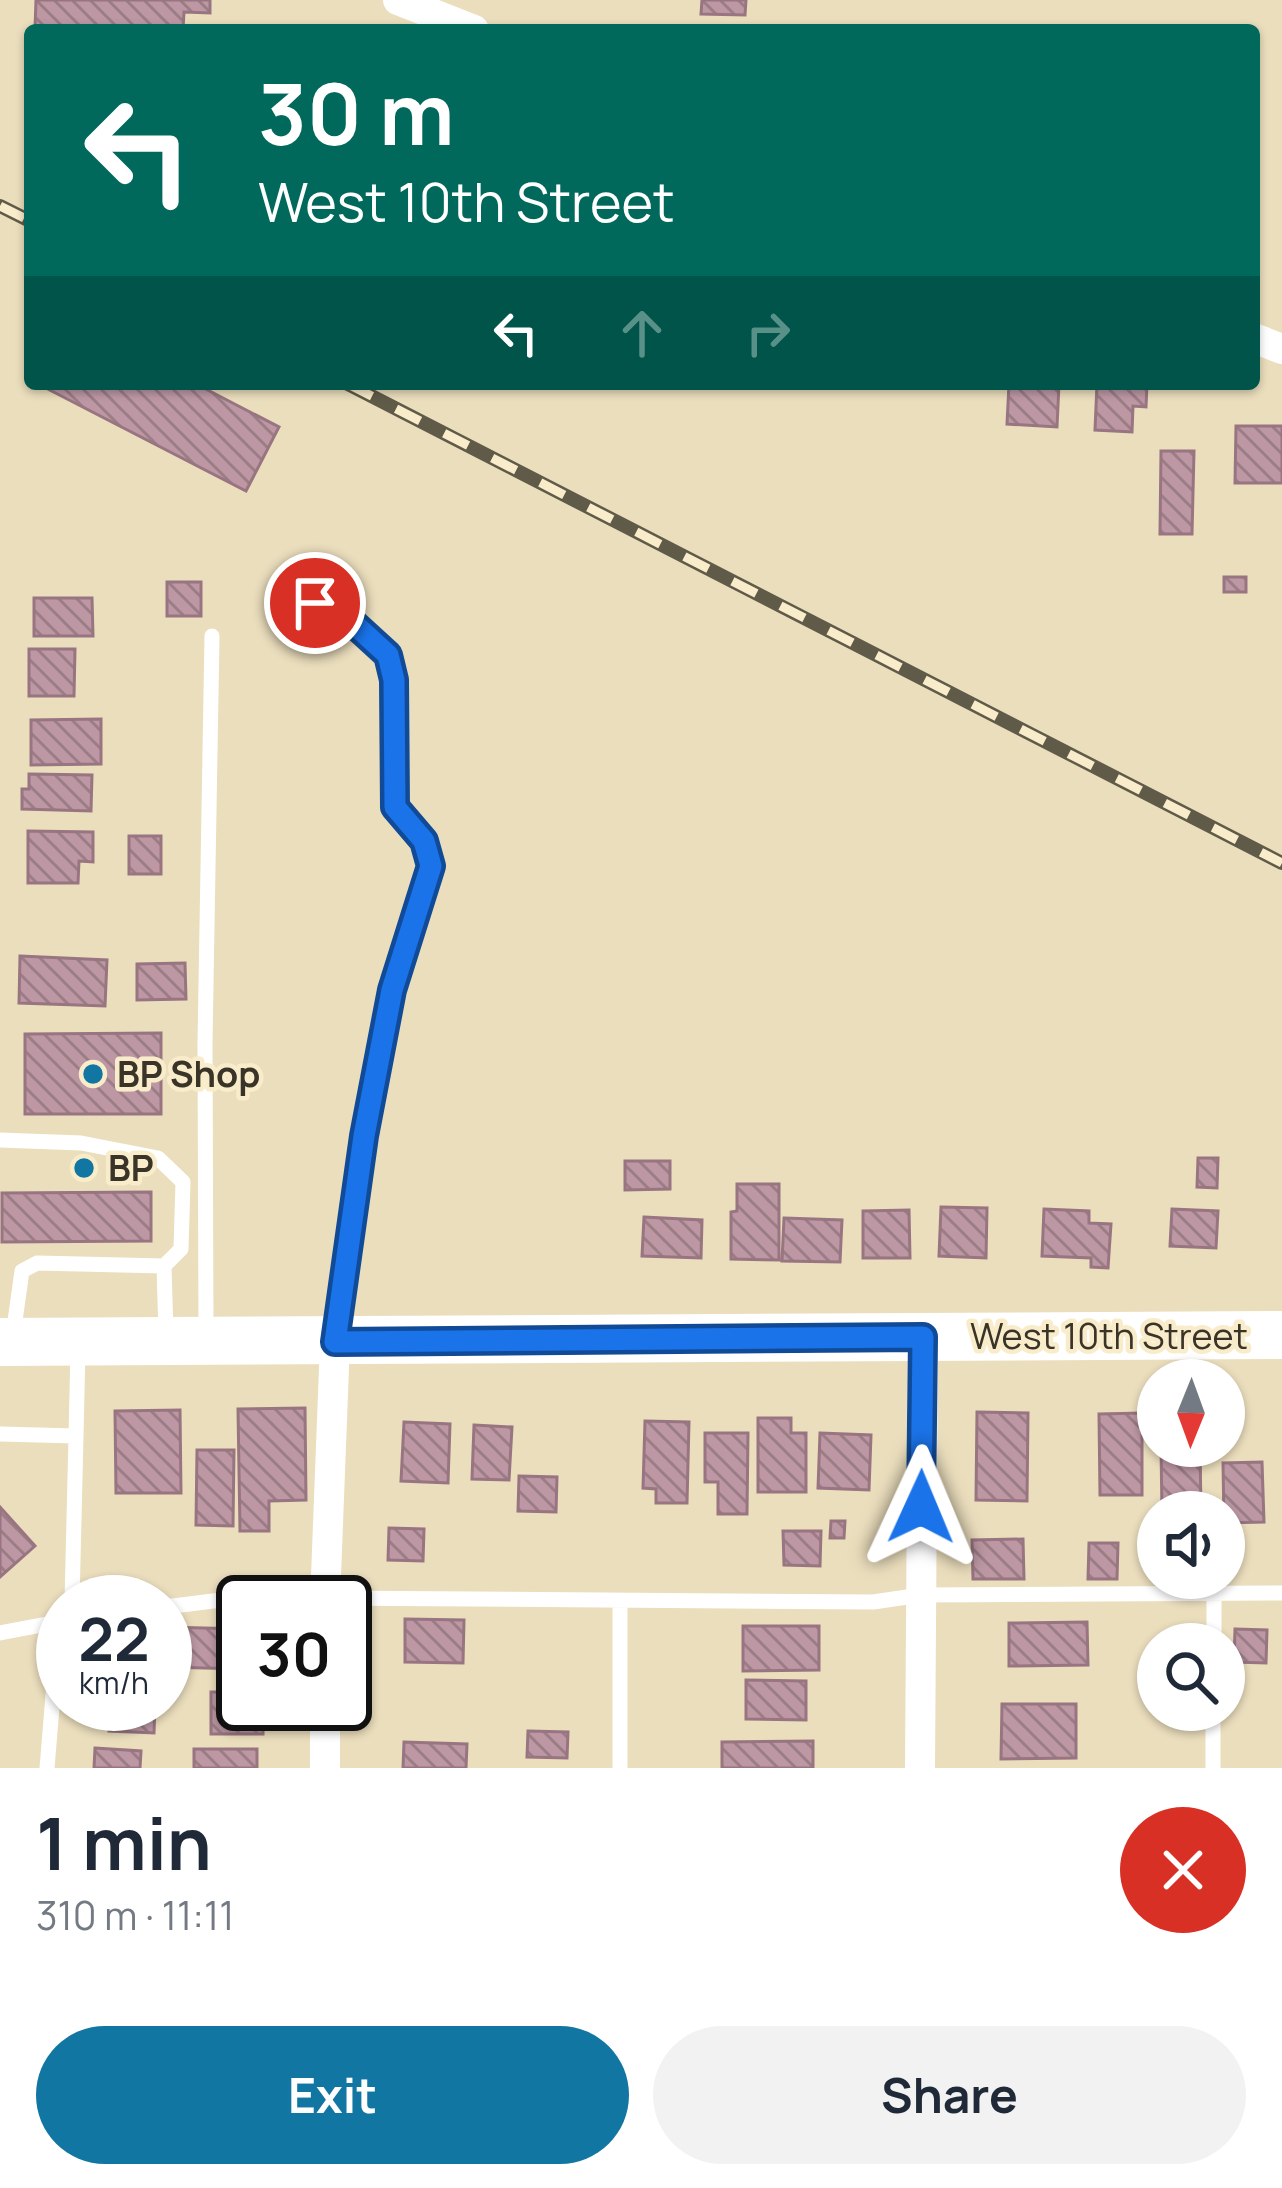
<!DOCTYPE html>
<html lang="en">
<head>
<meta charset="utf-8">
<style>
	body { margin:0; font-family:Manrope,sans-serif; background:#f2f2f3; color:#1f2937; height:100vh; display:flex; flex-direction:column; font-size:45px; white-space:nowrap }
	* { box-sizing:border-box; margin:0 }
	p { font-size:39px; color:#747a83 }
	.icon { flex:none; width:66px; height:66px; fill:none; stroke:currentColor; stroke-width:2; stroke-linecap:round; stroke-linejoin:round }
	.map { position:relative; height:1768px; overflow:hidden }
	.drawer { display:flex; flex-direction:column; background:#fff; flex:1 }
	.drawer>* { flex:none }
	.hud { position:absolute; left:24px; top:24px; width:1236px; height:366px; border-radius:12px; box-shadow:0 3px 9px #0004; background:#00695c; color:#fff; overflow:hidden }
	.needle { width:78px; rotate:181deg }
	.buttons { position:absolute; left:1137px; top:1359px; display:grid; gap:24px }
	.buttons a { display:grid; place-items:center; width:108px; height:108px; border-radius:50%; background:#fff; box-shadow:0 3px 9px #0004; font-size:60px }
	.speed { position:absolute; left:36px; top:1575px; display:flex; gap:24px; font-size:60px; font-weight:700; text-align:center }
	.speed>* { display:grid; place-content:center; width:156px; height:156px; border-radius:50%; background:#fff; box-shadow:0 3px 9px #0004; line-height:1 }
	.speed small { font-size:30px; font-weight:400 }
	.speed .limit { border:6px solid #111; border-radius:18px; background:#fff; color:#111 }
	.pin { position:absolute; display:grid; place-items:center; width:102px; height:102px; color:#fff; margin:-51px; border:6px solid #fff; border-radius:50%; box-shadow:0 3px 12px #0007 }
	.me { position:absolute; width:132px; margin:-66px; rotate:1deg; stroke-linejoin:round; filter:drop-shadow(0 0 9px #0008) }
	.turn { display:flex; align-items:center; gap:42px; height:252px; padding:0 36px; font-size:54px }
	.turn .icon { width:156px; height:156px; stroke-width:2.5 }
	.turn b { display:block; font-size:84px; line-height:102px }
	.lanes { display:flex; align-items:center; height:114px; padding:0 36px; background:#0003; justify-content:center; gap:60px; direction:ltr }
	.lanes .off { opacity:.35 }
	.round { display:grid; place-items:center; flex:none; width:126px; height:126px; border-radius:63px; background:#f2f2f3 }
	.headline { display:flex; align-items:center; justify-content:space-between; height:204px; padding:0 36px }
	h1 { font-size:72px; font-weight:700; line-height:90px }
	.button { display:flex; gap:24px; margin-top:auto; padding:24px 36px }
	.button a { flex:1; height:138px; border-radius:72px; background:#1176a2; color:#fff; font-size:48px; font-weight:700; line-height:138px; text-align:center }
	.button a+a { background:#f2f2f3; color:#1f2937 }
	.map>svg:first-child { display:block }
</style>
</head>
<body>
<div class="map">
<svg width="1282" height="1768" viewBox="0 0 1282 1768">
	<defs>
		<pattern id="building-back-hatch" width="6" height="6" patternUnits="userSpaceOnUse" patternTransform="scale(3)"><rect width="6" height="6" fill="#bd98a4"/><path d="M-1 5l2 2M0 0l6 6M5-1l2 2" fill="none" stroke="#9b7d86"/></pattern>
	</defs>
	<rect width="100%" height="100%" fill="#ebdebd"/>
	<path fill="url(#building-back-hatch)" stroke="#987581" stroke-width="3" d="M36 0H210V13L184 12 183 30 35 28Z
		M702 0H746L745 15 701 14Z
		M38 384H196L279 427 246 491Z
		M1009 384H1059L1057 427 1007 424Z
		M1097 384H1147L1146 407 1133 406 1132 432 1095 430Z
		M1236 426H1282V483H1235Z
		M1161 451H1194L1192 534H1160Z
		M1224 577H1246V592H1224Z
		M167 582H201V616H167Z
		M34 598H92L93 636H34Z
		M29 649H75L74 696H29Z
		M101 719V764L31 765V720Z
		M29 774 92 775 91 811 22 809V789H29Z
		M28 831 93 832V862L79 861 78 883H28Z
		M129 836H161V874H129Z
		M20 956 107 960 105 1006 19 1003Z
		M185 963 186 999 137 1000V964Z
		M161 1033V1114H25V1034Z
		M1198 1158H1218L1217 1188 1197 1187Z
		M625 1161H670V1189L625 1190Z
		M737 1184H779V1260L731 1259V1212L737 1211Z
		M151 1192V1241L2 1242V1193Z
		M941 1207 987 1208 986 1258 939 1256Z
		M1044 1209 1089 1211V1223L1111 1224 1108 1268 1091 1267V1258L1042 1256Z
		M1172 1209 1218 1211 1216 1248 1170 1246Z
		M909 1210 910 1258H863V1211Z
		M644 1217 702 1220 701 1258 642 1256Z
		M784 1218 842 1220 840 1262 782 1261Z
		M305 1408 306 1500 269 1501V1531H240L238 1409Z
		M180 1410 181 1493H116L115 1411Z
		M977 1412 1028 1413 1027 1501 976 1500Z
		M1142 1413V1495H1100L1099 1414Z
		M758 1418H791V1433H806V1492H758Z
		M645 1421 689 1422 687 1503H656V1489L643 1488Z
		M404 1422 450 1424 448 1483 401 1481Z
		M474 1425 512 1427 509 1480 472 1479Z
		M705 1433H748L747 1514H718V1482H705Z
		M820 1433 871 1435 869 1490 818 1488Z
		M1200 1446 1201 1512H1162L1161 1447Z
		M197 1450H234L233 1526 196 1525Z
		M1262 1462 1264 1522 1224 1523 1223 1463Z
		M519 1476 557 1477 556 1512 518 1511Z
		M0 1507 35 1546 0 1577Z
		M831 1521H845L844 1538H830Z
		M389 1528 424 1529 423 1561 388 1560Z
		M783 1531H821L820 1566 784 1565Z
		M1023 1539 1024 1579H973L972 1540Z
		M1089 1543H1118L1117 1579H1088Z
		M405 1619 464 1620 463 1663 405 1662Z
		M1087 1622 1088 1665 1009 1666V1623Z
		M743 1626H819V1670L743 1671Z
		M165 1627 243 1629V1669L165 1667Z
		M1235 1629 1267 1630 1266 1663 1234 1662Z
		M746 1680 806 1681V1720L746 1719Z
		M211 1692H243V1704H263V1734H211Z
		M111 1704H155L154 1733 109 1731Z
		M1002 1704H1076V1758L1001 1759Z
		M528 1731 568 1732 567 1758 527 1757Z
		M813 1741V1768H722V1742Z
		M404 1742 467 1744 466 1768H403Z
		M95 1748 141 1751 140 1768H94Z
		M194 1749H257V1768H194Z"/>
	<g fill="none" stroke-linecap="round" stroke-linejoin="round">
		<path stroke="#fff" stroke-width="15" d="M315 603 353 623 388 655 394 680 395 807 424 841 431 865 392 990 364 1136 336 1333
			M0 1140 81 1143 158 1158 183 1182 181 1249 164 1266
			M206 1333 205 1042 212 636
			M13 1335 22 1271 37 1263 164 1266 166 1333
			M0 1434 76 1436 78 1348
			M620 1601V1768
			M72 1602 76 1436
			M165 1607 221 1600 325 1598 873 1602 921 1595 1282 1593
			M0 1633 63 1621
			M1214 1644V1593
			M47 1768 59 1622
			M1213 1768V1710"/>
		<path stroke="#fff" stroke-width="30" d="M398 0 474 30
			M1254 338 1282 349
			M325 1602 335 1342
			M325 1768V1704
			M920 1768 923 1337"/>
		<path stroke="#fff" stroke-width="48" d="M0 1342 1282 1335"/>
		<defs>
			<path id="rail" d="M0 206 30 221
				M348 384 1282 863"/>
		</defs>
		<use href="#rail" stroke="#605a48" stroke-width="14"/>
		<use href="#rail" stroke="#f9ecca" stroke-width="9" stroke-dasharray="27" stroke-linecap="butt"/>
	</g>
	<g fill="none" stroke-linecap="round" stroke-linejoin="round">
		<defs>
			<path id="route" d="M315 603 353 623 388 655 394 680 395 807 424 841 431 866 392 990 364 1136 335 1342 923 1337 921 1507"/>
		</defs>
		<use href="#route" stroke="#114b97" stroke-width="30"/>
		<use href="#route" stroke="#1a73e8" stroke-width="21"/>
	</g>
	<g fill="#1176a2" stroke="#f9ecca" stroke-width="4.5">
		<circle cx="93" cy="1074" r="12"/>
		<circle cx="84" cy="1168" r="12"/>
	</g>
	<g text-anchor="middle" stroke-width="9" stroke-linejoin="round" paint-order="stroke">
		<g font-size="36" font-weight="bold" fill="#393427" stroke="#f9ecca" text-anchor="start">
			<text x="117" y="1087">BP Shop</text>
			<text x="108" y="1181">BP</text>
		</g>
		<g font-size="36" fill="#393427" stroke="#f9ecca">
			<text x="1109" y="1349">West 10th Street</text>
		</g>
	</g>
</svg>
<div class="buttons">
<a><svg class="needle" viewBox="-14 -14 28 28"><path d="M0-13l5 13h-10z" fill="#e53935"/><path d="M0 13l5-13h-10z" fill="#747a83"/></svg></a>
<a><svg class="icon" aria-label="sound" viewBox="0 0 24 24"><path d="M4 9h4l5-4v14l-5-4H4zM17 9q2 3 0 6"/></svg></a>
<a><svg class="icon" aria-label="search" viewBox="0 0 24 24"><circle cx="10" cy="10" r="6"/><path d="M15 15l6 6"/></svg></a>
</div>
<div class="speed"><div>22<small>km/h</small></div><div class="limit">30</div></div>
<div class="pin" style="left:315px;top:603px;background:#d93025"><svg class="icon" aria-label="arrive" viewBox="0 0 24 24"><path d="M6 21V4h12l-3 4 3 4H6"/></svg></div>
<svg class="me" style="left:921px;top:1507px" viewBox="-20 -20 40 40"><path d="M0-17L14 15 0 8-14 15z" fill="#1a73e8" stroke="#fff" stroke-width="4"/></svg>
<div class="hud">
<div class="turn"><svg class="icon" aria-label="left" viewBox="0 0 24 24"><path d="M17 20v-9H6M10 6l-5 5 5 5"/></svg><div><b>30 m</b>West 10th Street</div></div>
<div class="lanes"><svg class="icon" aria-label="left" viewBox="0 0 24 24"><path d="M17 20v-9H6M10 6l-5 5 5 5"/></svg><svg class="icon off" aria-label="ahead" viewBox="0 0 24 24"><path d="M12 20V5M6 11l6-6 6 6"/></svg><svg class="icon off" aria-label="right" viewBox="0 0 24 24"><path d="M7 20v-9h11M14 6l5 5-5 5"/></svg></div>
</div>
</div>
<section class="drawer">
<div class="headline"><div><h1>1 min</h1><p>310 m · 11:11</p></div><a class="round" style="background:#d93025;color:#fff"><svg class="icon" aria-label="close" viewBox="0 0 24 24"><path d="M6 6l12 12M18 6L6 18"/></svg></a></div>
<div class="button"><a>Exit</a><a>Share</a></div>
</section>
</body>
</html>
